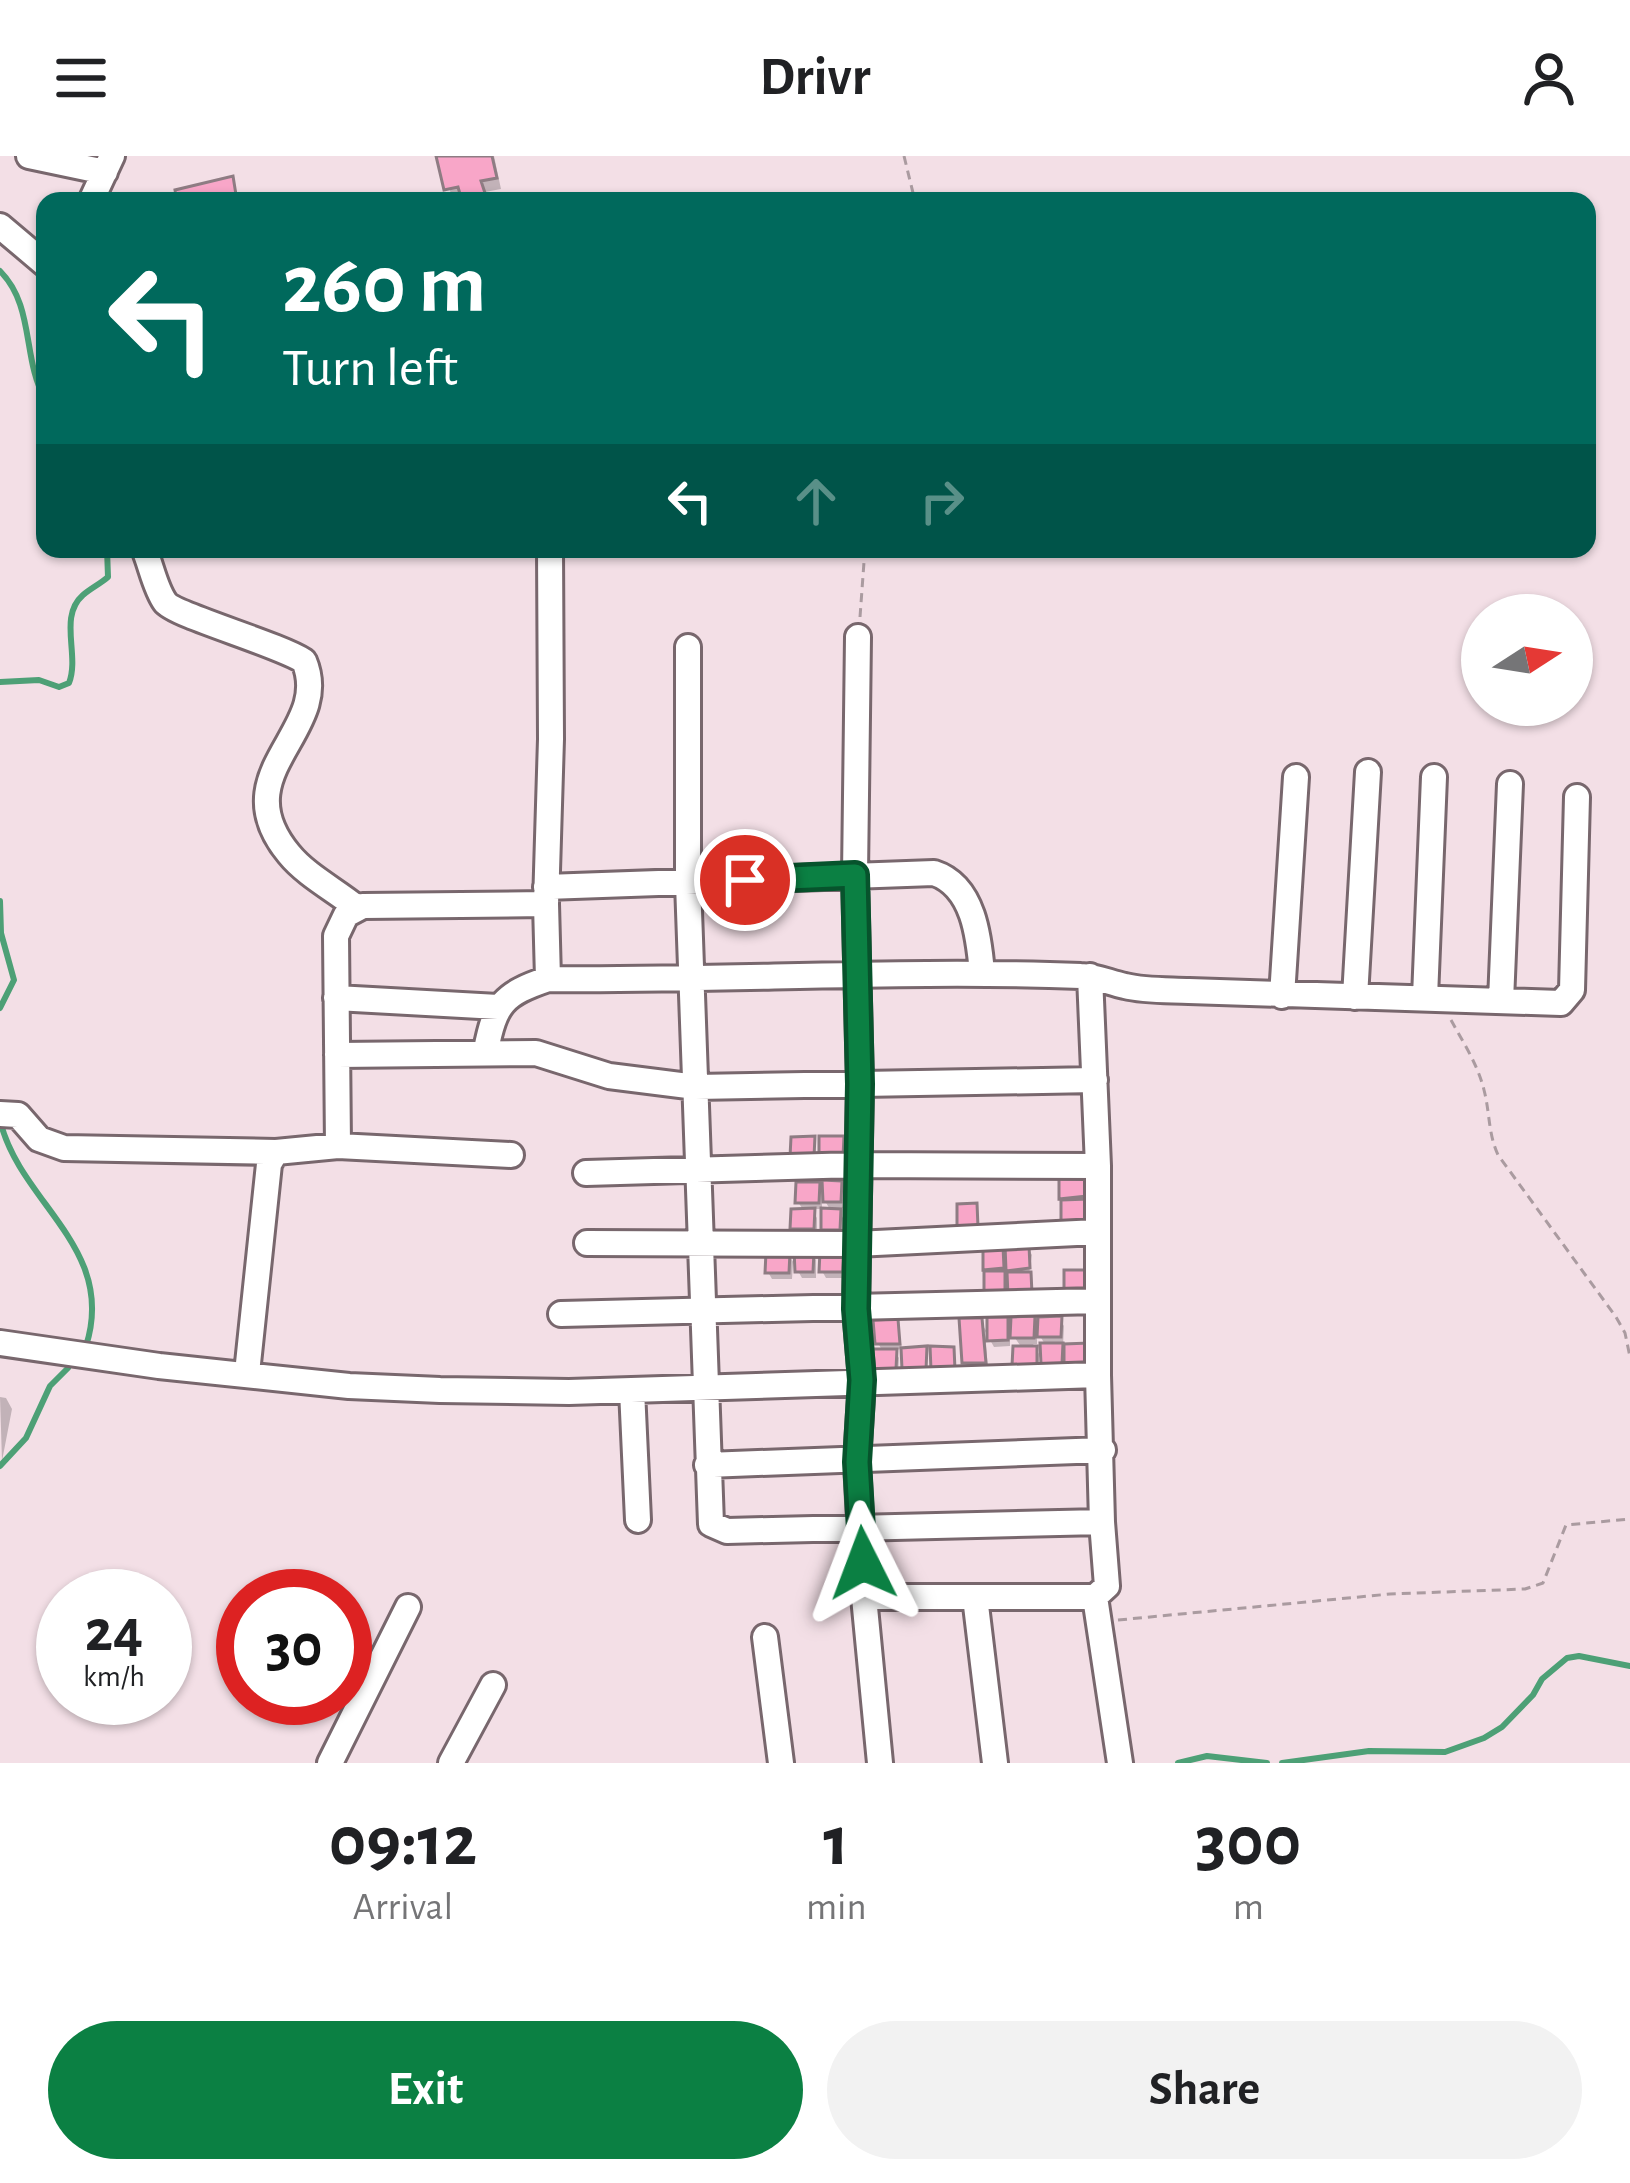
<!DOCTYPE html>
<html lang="en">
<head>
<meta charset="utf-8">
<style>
	body { margin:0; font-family:"Alegreya Sans",sans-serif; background:#f2f2f2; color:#202124; height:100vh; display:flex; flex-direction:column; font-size:45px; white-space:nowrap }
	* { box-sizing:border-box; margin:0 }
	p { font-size:39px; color:#757577 }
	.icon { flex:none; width:66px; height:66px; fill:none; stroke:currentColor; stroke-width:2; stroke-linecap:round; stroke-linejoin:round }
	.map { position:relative; height:1607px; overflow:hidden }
	.drawer { display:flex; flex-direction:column; background:#fff; flex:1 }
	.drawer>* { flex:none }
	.banner { position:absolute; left:36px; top:36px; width:1560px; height:366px; border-radius:24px; box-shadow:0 3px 9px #0004; background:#00695c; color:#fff; overflow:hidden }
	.needle { width:78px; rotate:78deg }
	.fabs { position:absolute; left:1461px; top:438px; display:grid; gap:24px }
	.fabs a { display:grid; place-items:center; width:132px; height:132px; border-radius:50%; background:#fff; box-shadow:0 3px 9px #0004; font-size:60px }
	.speed { position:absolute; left:36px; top:1413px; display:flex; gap:24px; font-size:60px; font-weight:700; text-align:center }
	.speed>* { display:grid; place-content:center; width:156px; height:156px; border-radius:50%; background:#fff; box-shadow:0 3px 9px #0004; line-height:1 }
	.speed small { font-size:30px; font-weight:400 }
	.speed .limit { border:18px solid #d22; background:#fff; color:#111 }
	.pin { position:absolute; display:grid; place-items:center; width:102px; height:102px; color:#fff; margin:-51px; border:6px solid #fff; border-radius:50%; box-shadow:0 3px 12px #0007 }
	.me { position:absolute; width:132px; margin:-66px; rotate:357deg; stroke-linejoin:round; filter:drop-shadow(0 0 9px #0008) }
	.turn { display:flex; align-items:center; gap:42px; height:252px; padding:0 48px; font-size:54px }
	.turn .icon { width:156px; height:156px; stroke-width:2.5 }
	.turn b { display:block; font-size:84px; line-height:102px }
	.lanes { display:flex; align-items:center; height:114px; padding:0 48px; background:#0003; justify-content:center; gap:60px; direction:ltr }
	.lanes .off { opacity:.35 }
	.eta { display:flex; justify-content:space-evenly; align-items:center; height:204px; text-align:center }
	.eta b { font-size:72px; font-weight:700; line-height:84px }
	.action { display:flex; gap:24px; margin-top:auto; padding:24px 48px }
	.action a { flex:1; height:138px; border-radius:72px; background:#0b8043; color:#fff; font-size:48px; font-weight:700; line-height:138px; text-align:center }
	.action a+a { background:#f2f2f2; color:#202124 }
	header { display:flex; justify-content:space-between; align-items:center; height:156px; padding:0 48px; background:#fff; font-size:54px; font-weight:700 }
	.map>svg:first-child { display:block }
</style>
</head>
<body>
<header><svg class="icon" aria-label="menu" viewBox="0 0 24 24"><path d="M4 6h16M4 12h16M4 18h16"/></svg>Drivr<svg class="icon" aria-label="person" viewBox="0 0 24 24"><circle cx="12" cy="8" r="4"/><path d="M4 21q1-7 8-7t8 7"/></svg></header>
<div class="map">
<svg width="1630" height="1607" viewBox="0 0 1630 1607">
	<rect width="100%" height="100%" fill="#f3dfe6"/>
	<path fill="#0003" fill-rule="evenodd" d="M439 0H494L501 33 485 36 488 45 453 44Z
		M840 1028 844 1034 843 1052H837L843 1062 842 1080H828L824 1073 831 1055 822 1040V1053H812L817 1062V1079H797L793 1072 804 1055 798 1046 819 1029 825 1041Z
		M1028 1092 1032 1099 1029 1118 1034 1145 1008 1143 986 1118H1009V1108L986 1114V1093Z
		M812 1098 816 1104V1122H802L793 1106 792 1123H772L768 1116 789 1099 798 1114Z
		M842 1098 845 1122H826L822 1115Z
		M1034 1163 1040 1175 1060 1163 1064 1170 1063 1190H1087L1090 1214H1048L1039 1200V1216L1010 1175V1190L994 1191 985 1175 988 1213 969 1212 965 1206 980 1165 990 1181 1006 1164 1013 1177ZM1037 1175 1046 1190 1044 1206 1033 1188H1037Z
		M897 1166 902 1193 894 1194 899 1202 898 1219H879L875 1213 883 1196 878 1187Z
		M0 1241 6 1242 12 1253 2 1305Z"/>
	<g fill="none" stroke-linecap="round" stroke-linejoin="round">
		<path stroke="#4da076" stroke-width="6" d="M0 115C35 150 22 203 45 243
			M0 526 39 524 59 531 69 527C80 499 58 461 83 439 91 432 100 428 108 421L107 393
			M0 745 1 777 14 824 0 852
			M1 968C22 1048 117 1093 86 1190
			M0 1310 26 1282 50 1230 68 1212
			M1178 1607 1207 1600 1267 1607
			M1282 1607 1369 1595 1445 1596 1484 1582 1502 1571 1533 1539 1542 1523 1567 1502 1579 1500 1630 1510"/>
	</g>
	<path fill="#f8a6c8" stroke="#8e7c83" stroke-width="3" d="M436 0H492L497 22 481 25 486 40 462 45 458 31 444 34Z
		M233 20 237 45H177L175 34Z
		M815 980 814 1001H790L791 981Z
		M819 980H844L843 1001H819Z
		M1087 1017V1040L1059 1043V1018Z
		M822 1024 842 1025 841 1046H823Z
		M796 1026H820L819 1047H795Z
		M1089 1043 1090 1066 1061 1069V1044Z
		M977 1047 978 1071 957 1073V1048Z
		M815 1052 814 1073H790L791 1053Z
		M821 1052 841 1053 840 1074H821Z
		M1005 1089H1029L1030 1112 1006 1115Z
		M983 1090H1003L1004 1112 983 1114Z
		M794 1094 814 1095 813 1116H795Z
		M820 1095H844L843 1116H819Z
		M766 1096H790L789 1117H765Z
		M1064 1114H1092V1136L1064 1140Z
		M984 1115H1005V1137L984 1139Z
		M1007 1116H1031L1032 1138 1008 1141Z
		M1035 1160 1034 1182H1010L1011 1161Z
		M1062 1160 1061 1181H1037L1038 1161Z
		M987 1161H1008V1184L987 1185Z
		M959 1162H982L986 1207H962Z
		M898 1163 900 1188H875L873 1164Z
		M1040 1187H1063L1062 1208H1041Z
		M1089 1187 1088 1208H1064V1188Z
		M927 1190 926 1214 902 1213 901 1192Z
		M930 1190 954 1191 955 1214H931Z
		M1013 1190H1037V1211L1012 1210Z
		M872 1193H897L896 1213H872Z"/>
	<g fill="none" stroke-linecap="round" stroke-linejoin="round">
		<defs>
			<path id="minor" d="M29 0 105 16
				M91 45 112 0
				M0 70 45 108
				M144 393C151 409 155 432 165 446 174 459 278 488 304 505 334 576 221 616 289 698 306 719 335 734 356 751
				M858 481 855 719 860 928 856 1153 862 1224 857 1306 864 1441 880 1607
				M688 491V727L711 1368 727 1375 1102 1366 1098 1219
				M546 731 934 717C974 730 979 782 982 817
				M548 823 546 748 551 583 550 393
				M1282 840 1296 621
				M1355 841 1368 616
				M1425 841 1434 621
				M336 842 498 851
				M1501 845 1510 628
				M486 894C495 848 503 838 548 823 726 825 903 813 1081 820 1096 820 1110 827 1125 830 1145 835 1168 834 1189 835L1561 847 1572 834 1577 641
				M337 899 536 897 609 920 696 931 1095 924
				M0 958 18 959 39 983 64 992 276 996
				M338 990 511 999
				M586 1017 857 1009 1098 1010
				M587 1087 856 1088 1097 1076
				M561 1158 1098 1145
				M0 1187 159 1210 349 1230 440 1234 569 1236 1098 1219V1010L1090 820
				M247 1217 269 1008 276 996 338 990 336 780 346 759 363 750 546 748
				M632 1234 638 1364
				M707 1309 1103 1294
				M864 1441H1095L1120 1607
				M975 1441 995 1607
				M1095 1441 1107 1430 1102 1366
				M765 1481 781 1607
				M330 1607 408 1451
				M451 1607 493 1529"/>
		</defs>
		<use href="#minor" stroke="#78676d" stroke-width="30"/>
		<path stroke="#aa9ba0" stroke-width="3" stroke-dasharray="9 6" stroke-linecap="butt" d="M904 0 915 45
			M860 461 864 406 869 393
			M1451 864C1463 886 1478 909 1484 934 1490 957 1488 977 1498 999L1616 1161 1625 1177 1630 1201
			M1118 1464 1390 1438 1525 1433 1543 1427 1566 1369 1630 1363"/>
		<use href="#minor" stroke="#fff" stroke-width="24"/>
	</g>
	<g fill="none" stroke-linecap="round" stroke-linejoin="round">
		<defs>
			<path id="route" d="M745 724 855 719 860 928 856 1153 862 1224 857 1306 863 1407"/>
		</defs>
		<use href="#route" stroke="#07532c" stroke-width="30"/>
		<use href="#route" stroke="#0b8043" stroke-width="21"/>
	</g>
</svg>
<div class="fabs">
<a><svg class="needle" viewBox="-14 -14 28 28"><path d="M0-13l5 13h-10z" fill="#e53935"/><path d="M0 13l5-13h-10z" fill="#757577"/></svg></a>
</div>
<div class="speed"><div>24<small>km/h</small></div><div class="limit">30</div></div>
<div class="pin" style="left:745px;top:724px;background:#d93025"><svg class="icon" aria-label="arrive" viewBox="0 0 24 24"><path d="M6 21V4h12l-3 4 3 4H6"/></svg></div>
<svg class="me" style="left:863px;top:1407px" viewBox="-20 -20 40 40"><path d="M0-17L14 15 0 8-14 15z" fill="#0b8043" stroke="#fff" stroke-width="4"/></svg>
<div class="banner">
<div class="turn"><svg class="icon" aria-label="left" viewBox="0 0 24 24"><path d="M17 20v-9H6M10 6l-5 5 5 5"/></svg><div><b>260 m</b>Turn left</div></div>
<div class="lanes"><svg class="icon" aria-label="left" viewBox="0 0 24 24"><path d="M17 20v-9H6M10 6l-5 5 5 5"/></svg><svg class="icon off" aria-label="ahead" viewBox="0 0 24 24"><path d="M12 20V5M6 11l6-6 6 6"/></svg><svg class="icon off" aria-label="right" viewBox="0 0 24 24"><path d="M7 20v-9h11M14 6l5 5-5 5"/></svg></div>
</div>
</div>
<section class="drawer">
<div class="eta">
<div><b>09:12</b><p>Arrival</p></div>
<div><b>1</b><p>min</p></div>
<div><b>300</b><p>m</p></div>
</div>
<div class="action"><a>Exit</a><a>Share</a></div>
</section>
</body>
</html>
